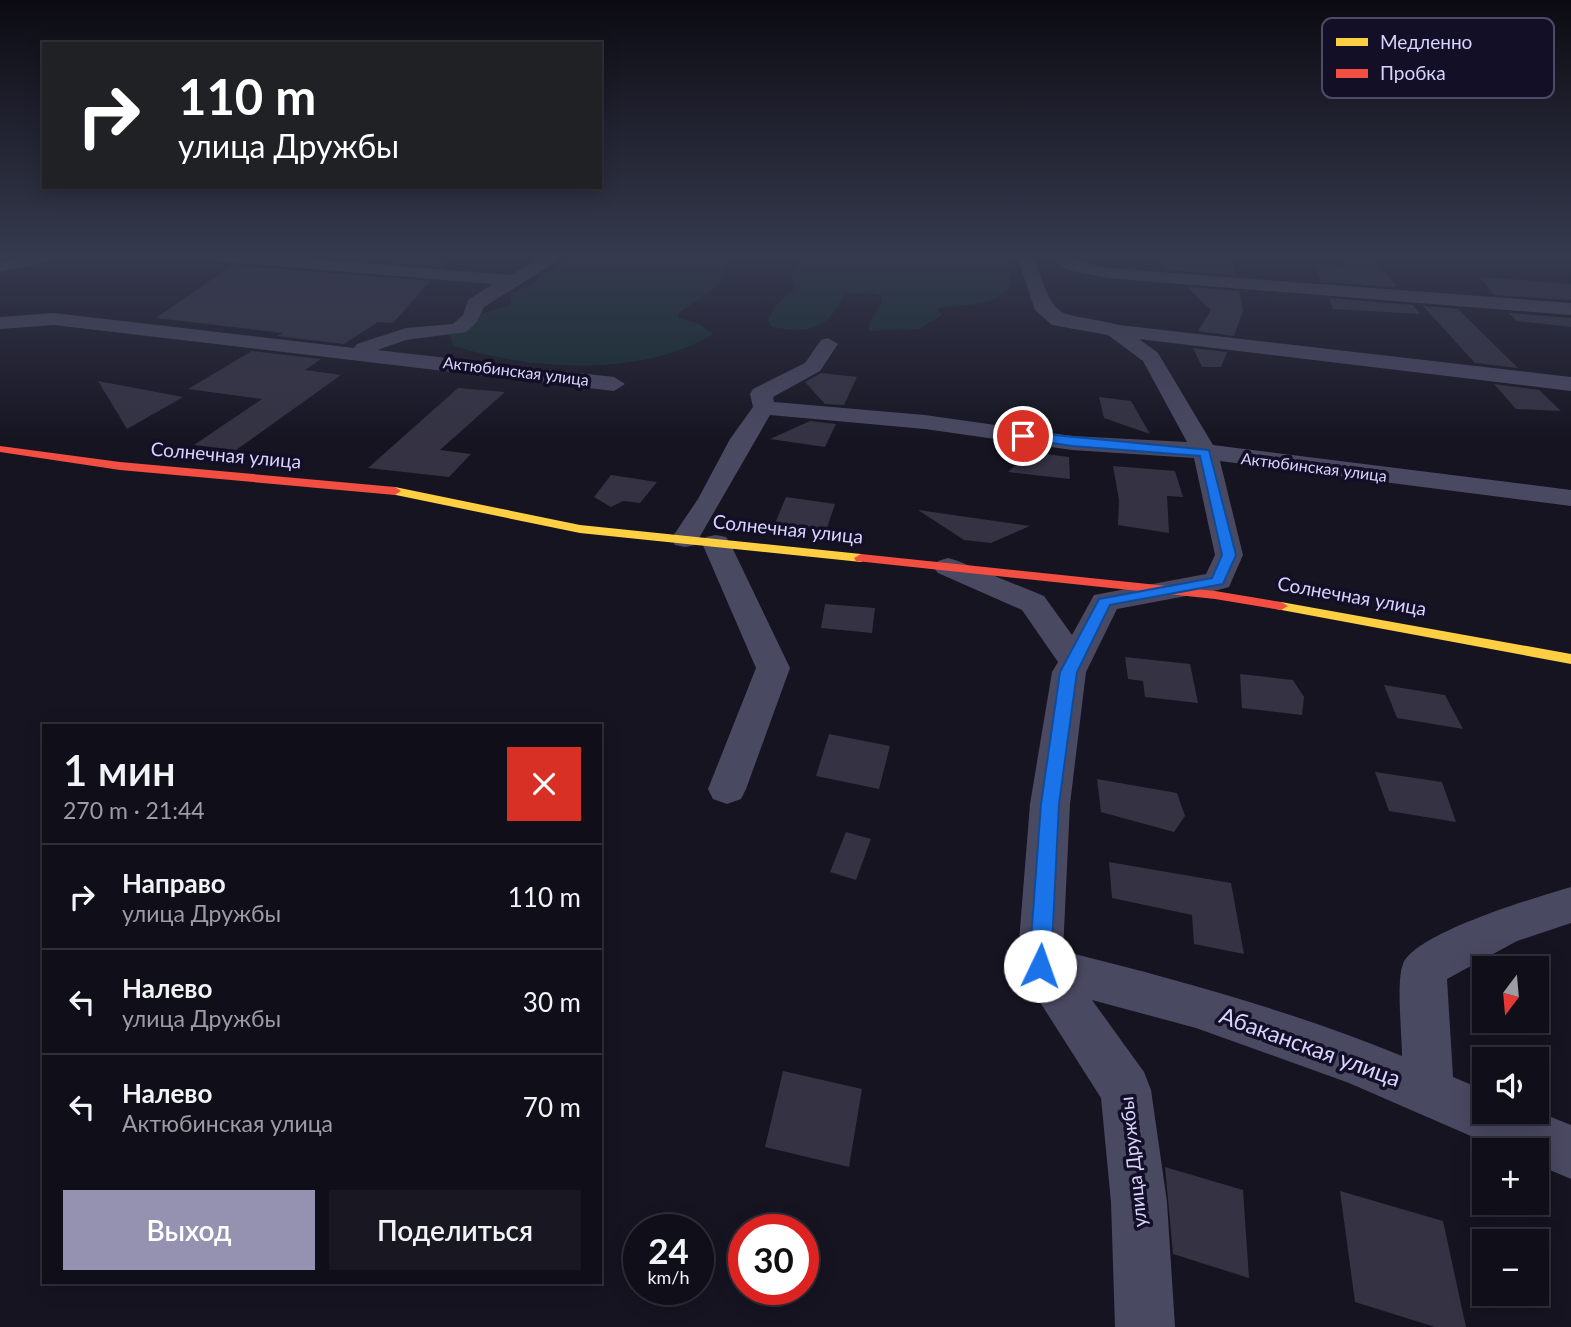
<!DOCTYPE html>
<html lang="ru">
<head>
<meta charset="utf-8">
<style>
	body { margin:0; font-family:Lato,sans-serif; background:#191822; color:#f1f3f6; height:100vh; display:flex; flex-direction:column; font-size:26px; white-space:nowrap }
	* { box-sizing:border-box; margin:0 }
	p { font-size:23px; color:#9c9ca2 }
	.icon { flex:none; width:38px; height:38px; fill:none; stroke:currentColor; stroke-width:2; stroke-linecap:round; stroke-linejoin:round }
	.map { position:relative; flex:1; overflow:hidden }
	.side { position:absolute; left:42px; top:724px; width:560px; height:560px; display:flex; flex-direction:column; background:#100f19; border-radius:0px; box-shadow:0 4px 18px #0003,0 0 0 2px #302f38 }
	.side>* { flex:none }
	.top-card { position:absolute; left:42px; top:42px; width:560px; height:147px; border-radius:0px; box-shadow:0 4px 18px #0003,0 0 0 2px #302f38; background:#202124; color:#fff; overflow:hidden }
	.needle { width:46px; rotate:196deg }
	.fabs { position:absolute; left:1472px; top:956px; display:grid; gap:14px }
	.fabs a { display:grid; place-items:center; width:77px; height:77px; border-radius:0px; background:#100f19; box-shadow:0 4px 18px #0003,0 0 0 2px #302f38; font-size:35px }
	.speed { position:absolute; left:623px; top:1214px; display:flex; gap:14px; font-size:35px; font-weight:700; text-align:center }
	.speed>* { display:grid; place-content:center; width:91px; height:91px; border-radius:50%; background:#100f19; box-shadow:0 4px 18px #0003,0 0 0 2px #302f38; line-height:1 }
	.speed small { font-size:18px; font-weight:400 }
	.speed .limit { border:10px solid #d22; background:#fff; color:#111 }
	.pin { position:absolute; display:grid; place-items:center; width:60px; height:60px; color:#fff; margin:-30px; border:4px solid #fff; border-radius:50%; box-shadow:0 2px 7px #0007 }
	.me { position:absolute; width:77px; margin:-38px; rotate:3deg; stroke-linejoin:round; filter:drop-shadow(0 0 5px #0008) }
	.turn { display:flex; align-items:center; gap:24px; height:147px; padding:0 21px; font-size:32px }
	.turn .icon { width:91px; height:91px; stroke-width:2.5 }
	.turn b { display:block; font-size:49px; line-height:60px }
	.round { display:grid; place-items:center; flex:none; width:74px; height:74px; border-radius:0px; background:#191822 }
	.head { display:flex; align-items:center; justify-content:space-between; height:119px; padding:0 21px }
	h1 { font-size:42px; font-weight:600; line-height:52px }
	.primary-button { display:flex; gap:14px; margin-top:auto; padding:14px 21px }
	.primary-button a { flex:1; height:80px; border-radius:0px; background:#9591b1; color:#fff; font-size:28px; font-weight:600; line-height:80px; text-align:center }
	.primary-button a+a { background:#191822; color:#f1f3f6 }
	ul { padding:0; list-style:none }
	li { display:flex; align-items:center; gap:21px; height:105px; padding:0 21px; border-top:2px solid #302f38 }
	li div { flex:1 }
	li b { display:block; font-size:26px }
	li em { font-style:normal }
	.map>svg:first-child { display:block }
</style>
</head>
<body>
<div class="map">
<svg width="1571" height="1327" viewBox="0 0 1571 1327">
	<rect width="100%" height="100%" fill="#161421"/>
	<path fill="#132c2d" d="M570 256H731C725 263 727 270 723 277 714 293 692 302 678 314L679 318 699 324 713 334C642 378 531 370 454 346L448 331 484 313 511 305V293L528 287Z
		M795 256H1009L1006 269 1011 274 1009 288C988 310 964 302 937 309L942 315 919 329 869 331V323L882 302 881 296 867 292 846 294C840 300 839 306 834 312 818 334 795 331 772 327L768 320 776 305 795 288 791 276 799 265Z"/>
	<path fill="#343243" d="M312 256H397L448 260 442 267Z
		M1153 256 1231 257 1235 275 1168 270Z
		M1338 257 1373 259 1397 287 1321 282 1314 264 1344 267Z
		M233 265 430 281 393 323 378 322 344 344 277 336 283 333 156 318Z
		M1480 277 1571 284V300L1494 295Z
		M1187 287 1239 291 1243 311 1234 336 1198 331 1211 310Z
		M1329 298 1413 305 1420 314 1333 309Z
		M1423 306 1458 309 1518 368 1475 363Z
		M1509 313 1571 318V327L1516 321Z
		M1193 348 1227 352 1221 367H1202Z
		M252 351 321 359 305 370 341 375 236 450 194 445 262 399 188 389Z
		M821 373 857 377 844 405 825 404 805 382Z
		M98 381 183 397 127 429Z
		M1494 384 1539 390 1561 411 1516 409Z
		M458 388 505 392 440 450 471 454 449 477 368 468Z
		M1099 397 1131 401 1150 434 1104 418Z
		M810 421 836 424 825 447 770 439Z
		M1031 452 1069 457 1070 479 1008 472Z
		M1113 466 1175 471 1183 497 1167 496 1169 533 1118 525 1119 500Z
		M611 475 657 482 640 503 623 501 611 507 594 497Z
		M786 497 835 504 827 528 774 526Z
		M918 510 1030 526 991 543 964 540Z
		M825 604 875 608 872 633 821 628Z
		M1125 657 1190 664 1198 703 1145 697 1143 681 1128 679Z
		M1240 674 1293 680 1304 697 1302 715 1242 708Z
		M1384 685 1445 695 1463 729 1397 718Z
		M829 734 890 746 879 789 816 776Z
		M1375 772 1442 782 1456 822 1389 811Z
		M1097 779 1177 793 1185 816 1174 832 1101 812Z
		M846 832 871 839 856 880 830 872Z
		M1109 862 1231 883 1244 954 1194 944 1192 915 1112 898Z
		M783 1071 862 1089 849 1167 765 1147Z
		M1165 1167 1243 1190 1249 1278 1173 1254Z
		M1340 1191 1443 1221 1466 1327H1435L1355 1302Z"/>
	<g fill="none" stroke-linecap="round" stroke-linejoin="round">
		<path fill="#4a4962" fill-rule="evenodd" d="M27 256H59L57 259 0 272V262Z
			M209 256H279L510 275 545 256H565L484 307 476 323 466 332 406 340 377 350 614 377 625 384 614 391 54 325 0 329V317L54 313 354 348 357 344 406 328 453 324 463 315 468 300 493 284 217 261Z
			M1017 256H1033C1059 327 1052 309 1119 325L1571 377V391L1139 339 1158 353 1213 445 1571 490V506L1220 461 1243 555 1229 587 1218 590 1117 609 1086 672 1070 804 1063 951C1179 980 1292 1011 1402 1056 1402 1035 1396 981 1403 964 1415 933 1537 897 1571 887V923L1517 941 1447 979 1453 1077 1484 1090V1111H1536L1571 1125V1179L1536 1164V1150H1503L1349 1083 1196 1028 1092 1000 1144 1072 1151 1090 1167 1202 1175 1327H1115L1111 1202 1101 1098 1017 966 1030 804 1052 672 1058 662 1022 610 938 573 933 567 938 561 948 558 958 561 1044 596 1072 635 1094 595 1206 574 1215 555 1194 458 1072 450 925 429 770 415 695 545 685 547 675 545 671 539 698 499 730 439 753 407 750 394 753 389 805 363 821 340 828 338 838 344 820 371 773 397 774 402 925 415 1072 436 1187 442 1143 361 1108 335 1052 325 1035 310Z
			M1049 256C1069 256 1087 264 1107 268L1571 303V315L1107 278 1068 270Z
			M716 535 726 537 730 543 790 668 746 789 741 799 727 804 713 799 708 789 756 668 702 543 706 537Z"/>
		<path fill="#ffcf43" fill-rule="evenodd" d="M395 487 580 525 861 554 868 558 861 562 580 533 391 494 389 491Z
			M1281 602 1571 654V664L1276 609 1274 606 1276 603Z"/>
		<path fill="#f24e42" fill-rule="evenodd" d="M0 446 120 462 395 487 401 491 395 495 120 470 0 452Z
			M861 554 1215 591 1281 602 1288 606 1281 610 1215 599 856 561 854 558Z"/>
	</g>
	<linearGradient id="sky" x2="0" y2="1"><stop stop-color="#0c0b12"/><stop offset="0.58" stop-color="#363a4e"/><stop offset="1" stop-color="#363a4e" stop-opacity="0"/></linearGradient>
	<rect width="1571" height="442" fill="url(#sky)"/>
	<path fill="#1a73e8" stroke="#114b97" stroke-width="2" d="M1023 432 1209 450 1236 555 1223 584 1110 605 1077 672 1059 804 1051 966 1048 973 1040 976 1032 973 1029 966 1041 804 1060 672 1099 599 1212 578 1222 555 1200 456 1072 446 1019 438 1017 436Z"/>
	<g text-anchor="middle" stroke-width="7" stroke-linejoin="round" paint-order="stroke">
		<g font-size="16" fill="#d9d4ff" stroke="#130f26">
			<text transform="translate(516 371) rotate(7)" y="6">Актюбинская улица</text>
			<text transform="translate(1314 467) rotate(7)" y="6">Актюбинская улица</text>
		</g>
		<g font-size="19" fill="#d9d4ff" stroke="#130f26">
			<text transform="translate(226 455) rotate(5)" y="7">Солнечная улица</text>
			<text transform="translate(788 529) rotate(6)" y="7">Солнечная улица</text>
			<text transform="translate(1352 596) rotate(10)" y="7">Солнечная улица</text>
			<text transform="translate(1133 1162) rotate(-96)" y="7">улица Дружбы</text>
		</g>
		<g font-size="23" fill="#d9d4ff" stroke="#130f26">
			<text transform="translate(1310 1047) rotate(20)" y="8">Абаканская улица</text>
		</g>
	</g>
	<rect x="1322" y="18" width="232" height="80" rx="10" fill="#130f26" stroke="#4e4a67" stroke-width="2"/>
	<rect x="1336" y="38" width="32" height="8" fill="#ffcf43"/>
	<rect x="1336" y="69" width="32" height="9" fill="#f24e42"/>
	<g font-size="19" fill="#d9d4ff">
		<text x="1380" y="49">Медленно</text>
		<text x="1380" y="80">Пробка</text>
	</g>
</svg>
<div class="fabs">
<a><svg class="needle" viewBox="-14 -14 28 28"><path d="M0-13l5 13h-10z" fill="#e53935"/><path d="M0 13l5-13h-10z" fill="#9c9ca2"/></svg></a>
<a><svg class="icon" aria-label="sound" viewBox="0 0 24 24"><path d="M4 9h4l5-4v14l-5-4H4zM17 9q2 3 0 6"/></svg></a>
<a>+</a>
<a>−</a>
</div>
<div class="speed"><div>24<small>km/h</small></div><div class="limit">30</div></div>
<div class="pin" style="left:1023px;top:436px;background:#d93025"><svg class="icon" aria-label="arrive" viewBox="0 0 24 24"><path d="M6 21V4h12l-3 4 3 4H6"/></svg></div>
<svg class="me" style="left:1040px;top:966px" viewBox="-20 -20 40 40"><circle r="19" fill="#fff"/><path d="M0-13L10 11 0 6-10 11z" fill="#1a73e8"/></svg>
<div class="top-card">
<div class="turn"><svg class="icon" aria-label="right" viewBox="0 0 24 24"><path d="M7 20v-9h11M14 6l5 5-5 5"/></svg><div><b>110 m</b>улица Дружбы</div></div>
</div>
<section class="side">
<div class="head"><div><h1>1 мин</h1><p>270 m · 21:44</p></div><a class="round" style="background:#d93025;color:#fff"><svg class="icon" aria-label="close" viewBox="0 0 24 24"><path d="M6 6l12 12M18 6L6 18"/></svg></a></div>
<ul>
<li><svg class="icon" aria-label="right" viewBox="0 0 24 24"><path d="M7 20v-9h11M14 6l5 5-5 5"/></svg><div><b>Направо</b><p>улица Дружбы</p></div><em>110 m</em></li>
<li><svg class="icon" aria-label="left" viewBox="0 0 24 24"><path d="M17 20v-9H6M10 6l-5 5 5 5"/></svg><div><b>Налево</b><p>улица Дружбы</p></div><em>30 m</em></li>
<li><svg class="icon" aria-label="left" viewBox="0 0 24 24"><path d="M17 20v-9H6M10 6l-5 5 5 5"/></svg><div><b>Налево</b><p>Актюбинская улица</p></div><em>70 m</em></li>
</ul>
<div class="primary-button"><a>Выход</a><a>Поделиться</a></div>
</section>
</div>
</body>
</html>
